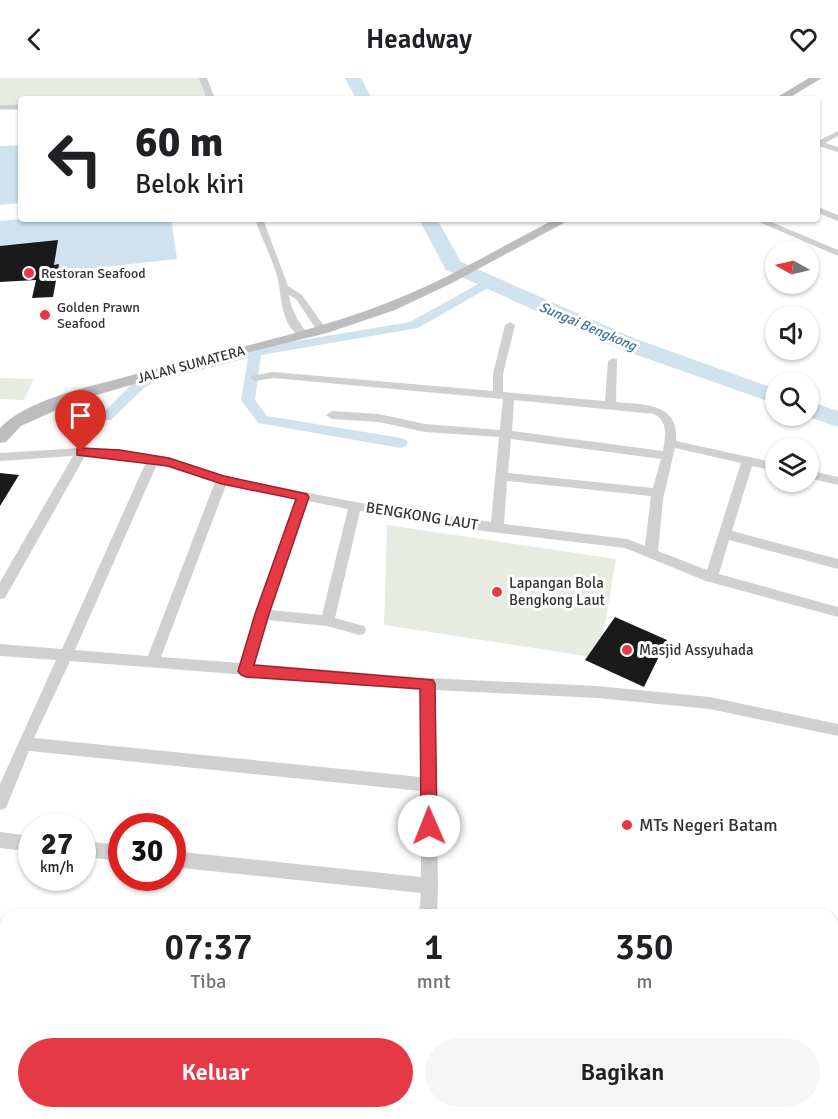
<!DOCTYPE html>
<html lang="id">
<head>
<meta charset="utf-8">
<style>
	body { margin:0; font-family:Signika,sans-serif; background:#f6f6f6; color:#202124; height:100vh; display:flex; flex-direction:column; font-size:22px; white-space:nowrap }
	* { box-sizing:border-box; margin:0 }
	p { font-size:20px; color:#757577 }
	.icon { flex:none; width:33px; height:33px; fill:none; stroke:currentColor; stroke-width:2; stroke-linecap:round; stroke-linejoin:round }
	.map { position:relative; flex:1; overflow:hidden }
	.panel { position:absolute; left:0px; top:831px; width:838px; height:210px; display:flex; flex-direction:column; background:#fff; border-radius:18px 18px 0 0; box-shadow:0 2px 4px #0004 }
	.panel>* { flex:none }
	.guide { position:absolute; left:18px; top:18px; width:802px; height:126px; border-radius:6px; box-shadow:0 2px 4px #0004; background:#fff; color:#202124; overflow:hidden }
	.needle { width:39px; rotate:278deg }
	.fabs { position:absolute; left:765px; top:162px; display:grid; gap:12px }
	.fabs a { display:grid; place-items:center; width:54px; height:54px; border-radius:50%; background:#fff; box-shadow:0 2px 4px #0004; font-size:30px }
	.speed { position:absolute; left:18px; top:735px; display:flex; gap:12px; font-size:30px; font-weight:700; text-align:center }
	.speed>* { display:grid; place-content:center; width:78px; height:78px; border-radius:50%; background:#fff; box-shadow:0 2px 4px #0004; line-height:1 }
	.speed small { font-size:15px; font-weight:400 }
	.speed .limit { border:9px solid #d22; background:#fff; color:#111 }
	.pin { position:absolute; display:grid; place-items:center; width:51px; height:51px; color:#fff; margin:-62px -26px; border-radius:50% 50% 50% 0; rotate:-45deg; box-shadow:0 0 6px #0007 }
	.pin .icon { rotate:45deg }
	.me { position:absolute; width:66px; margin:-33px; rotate:359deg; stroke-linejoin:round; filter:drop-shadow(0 0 4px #0008) }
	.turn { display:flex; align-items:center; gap:21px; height:126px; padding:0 18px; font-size:27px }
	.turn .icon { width:78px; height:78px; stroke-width:2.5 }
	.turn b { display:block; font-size:42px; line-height:51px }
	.eta { display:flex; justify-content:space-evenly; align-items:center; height:102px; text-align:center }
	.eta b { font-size:36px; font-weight:600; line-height:42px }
	.cta { display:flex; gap:12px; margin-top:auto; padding:12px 18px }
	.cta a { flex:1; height:69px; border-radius:36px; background:#e63946; color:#fff; font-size:24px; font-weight:600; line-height:69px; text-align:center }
	.cta a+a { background:#f6f6f6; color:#202124 }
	header { display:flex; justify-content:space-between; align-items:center; height:78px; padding:0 18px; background:#fff; font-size:27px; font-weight:600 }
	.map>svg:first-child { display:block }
</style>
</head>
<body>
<header><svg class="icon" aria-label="back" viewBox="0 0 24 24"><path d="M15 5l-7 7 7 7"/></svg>Headway<svg class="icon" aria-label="heart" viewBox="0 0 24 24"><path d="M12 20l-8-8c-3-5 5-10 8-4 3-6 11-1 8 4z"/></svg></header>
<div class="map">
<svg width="838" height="1041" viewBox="0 0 838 1041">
	<rect width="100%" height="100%" fill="#fff"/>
	<path fill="#e6ecdf" d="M0 0H200L208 21H21V32H0Z
		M0 300 34 301 24 322 0 321Z
		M387 447 616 481 599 580 384 547Z"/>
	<path fill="#cfe2ee" d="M21 67V125L0 127V68Z
		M21 141H171L177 181 0 200V143Z"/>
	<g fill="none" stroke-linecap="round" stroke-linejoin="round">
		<path fill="#cfe2ee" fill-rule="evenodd" d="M491 199 497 203 495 206 418 250 261 277 255 322 267 338 401 360 406 362 408 365 406 368 401 370 258 345 241 322 248 280 157 303 145 309 111 342H101L99 339 135 303 147 297 255 270 410 244Z"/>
		<path fill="#cfe2ee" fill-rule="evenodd" d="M345 0H361L372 21H356Z
			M419 141H437L461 184 636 261 776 311V326L620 271 446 192Z
			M808 323 838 333V349L806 338H808Z"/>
	</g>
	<path fill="#1a1a1a" d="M58 162 54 187 59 186 53 219 32 220 36 202 0 204V168Z
		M0 395 19 397 0 428Z
		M615 539 667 562 644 609 585 582Z"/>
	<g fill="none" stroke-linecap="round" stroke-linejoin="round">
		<path fill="#d0d0d0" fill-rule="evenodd" d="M199 0H207L215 21H207Z
			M0 27H21V31H0Z
			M838 53V58L825 65 838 69V74L818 68V63Z
			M818 129 838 137V143L818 135Z
			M255 141H263L288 208 302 217 327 252 326 254H318L296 221 289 217C291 232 299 245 308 256L303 259C281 251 282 220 278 202 273 182 262 161 255 141Z
			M752 141H764L838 172V178Z
			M510 244 515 247 503 296V314L605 323 608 283 613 280 617 281 616 324C644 327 679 324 676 363L776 385V393L752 388 732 453 838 481V491L729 462 719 496 838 529V539L706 503 625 470 467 451 360 433 335 540 364 548 366 552 364 556 359 557 327 548 267 542 255 586 428 600 597 608 710 619 838 646V658L710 631 597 620 435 612 438 808 437 837H419L421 815 172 789V773L421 799V713L29 673 6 730 0 732V706L56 582 0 578V566L62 571 146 384 85 378 5 520 0 521V504L73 378 0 383V375L81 370 120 372 169 380 224 398 355 424 491 444 499 359 425 354 379 344 332 341 326 337 332 333 379 336 425 346 500 352 503 321 273 300 255 303 250 300 251 298 273 294 493 313V296L505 247ZM514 322 654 336C669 344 665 359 663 373L512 353ZM511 361 661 381 653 410 508 395ZM675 370 741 385 707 492 658 473 663 421ZM157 386 215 404 148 578 75 572ZM507 403 651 418 645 468 627 461 504 446ZM226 407 296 421 255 536 241 585 161 579ZM308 423 348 431 322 537 270 532ZM70 583 421 611V699L34 660Z
			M808 392 838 399V407L808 400Z
			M0 754 32 758V774L0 770Z
			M82 763 122 767V783L82 779Z
			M0 873 6 874V892L0 891Z
			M0 1019 6 1020V1035H14L13 1037 6 1040 0 1039Z
			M26 1035H82L85 1041H29Z
			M155 1035H175L173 1041H153Z
			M428 1035H458L455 1041H425Z"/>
		<path fill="#bdbdbd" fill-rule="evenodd" d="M809 0H822L787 21H774Z
			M555 141H571L452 205 395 232 327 255 217 282 76 323 21 348 6 364 0 365V350C26 322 88 309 125 299 211 275 301 258 384 226 443 204 499 170 555 141Z"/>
	</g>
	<path fill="#e63946" stroke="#96252e" stroke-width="1.5" d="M81 370 120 372 169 380 224 398 307 416 309 419 269 536 254 587 433 602 435 606 437 748 435 753 429 755 423 753 421 748 420 611 246 599 241 597 238 593 255 536 296 421 222 406 168 388 77 377V371Z"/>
	<g fill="#e63946" stroke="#fff" stroke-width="2">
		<circle cx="29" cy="195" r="6"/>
		<circle cx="45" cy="237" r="6"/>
		<circle cx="497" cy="514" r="6"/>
		<circle cx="627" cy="572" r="6"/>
		<circle cx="627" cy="747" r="6"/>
	</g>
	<g text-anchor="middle" stroke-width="6" stroke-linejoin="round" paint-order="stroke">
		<g font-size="14" fill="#333" stroke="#fff" text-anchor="start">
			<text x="41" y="200">Restoran Seafood</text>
			<text x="57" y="234">Golden Prawn<tspan x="57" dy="16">Seafood</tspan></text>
		</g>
		<g font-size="14" font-style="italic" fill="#3f7597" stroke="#fff">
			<text transform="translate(588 248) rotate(23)" y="5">Sungai Bengkong</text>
		</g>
		<g font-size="14" fill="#333" stroke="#fff">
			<text transform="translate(191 286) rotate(-15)" y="5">JALAN SUMATERA</text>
		</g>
		<g font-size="15" fill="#333" stroke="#fff">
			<text transform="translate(422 438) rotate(9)" y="5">BENGKONG LAUT</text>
		</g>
		<g font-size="15" fill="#333" stroke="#fff" text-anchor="start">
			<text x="509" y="510">Lapangan Bola<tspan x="509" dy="17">Bengkong Laut</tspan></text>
			<text x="639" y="577">Masjid Assyuhada</text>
		</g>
		<g font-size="18" fill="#333" stroke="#fff" text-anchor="start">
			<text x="639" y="753">MTs Negeri Batam</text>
		</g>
	</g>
</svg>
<div class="fabs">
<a><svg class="needle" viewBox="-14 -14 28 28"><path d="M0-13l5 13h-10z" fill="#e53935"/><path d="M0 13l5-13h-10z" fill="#757577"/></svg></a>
<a><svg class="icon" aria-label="sound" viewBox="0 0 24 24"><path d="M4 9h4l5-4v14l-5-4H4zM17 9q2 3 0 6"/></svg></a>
<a><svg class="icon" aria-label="search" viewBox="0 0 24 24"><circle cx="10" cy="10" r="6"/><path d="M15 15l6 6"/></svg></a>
<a><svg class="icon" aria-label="layers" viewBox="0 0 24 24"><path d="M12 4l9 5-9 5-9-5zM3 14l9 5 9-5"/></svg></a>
</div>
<div class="speed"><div>27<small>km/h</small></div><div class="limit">30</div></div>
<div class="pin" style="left:81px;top:374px;background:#d93025"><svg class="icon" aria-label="arrive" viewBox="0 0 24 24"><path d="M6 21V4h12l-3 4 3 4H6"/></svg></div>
<svg class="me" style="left:429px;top:748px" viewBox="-20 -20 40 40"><circle r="19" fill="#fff"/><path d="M0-13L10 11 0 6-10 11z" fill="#e63946"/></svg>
<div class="guide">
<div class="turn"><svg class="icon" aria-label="left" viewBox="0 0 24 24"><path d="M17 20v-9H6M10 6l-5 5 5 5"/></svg><div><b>60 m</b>Belok kiri</div></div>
</div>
<section class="panel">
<div class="eta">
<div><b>07:37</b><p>Tiba</p></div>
<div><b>1</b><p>mnt</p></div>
<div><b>350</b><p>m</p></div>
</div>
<div class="cta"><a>Keluar</a><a>Bagikan</a></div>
</section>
</div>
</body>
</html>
